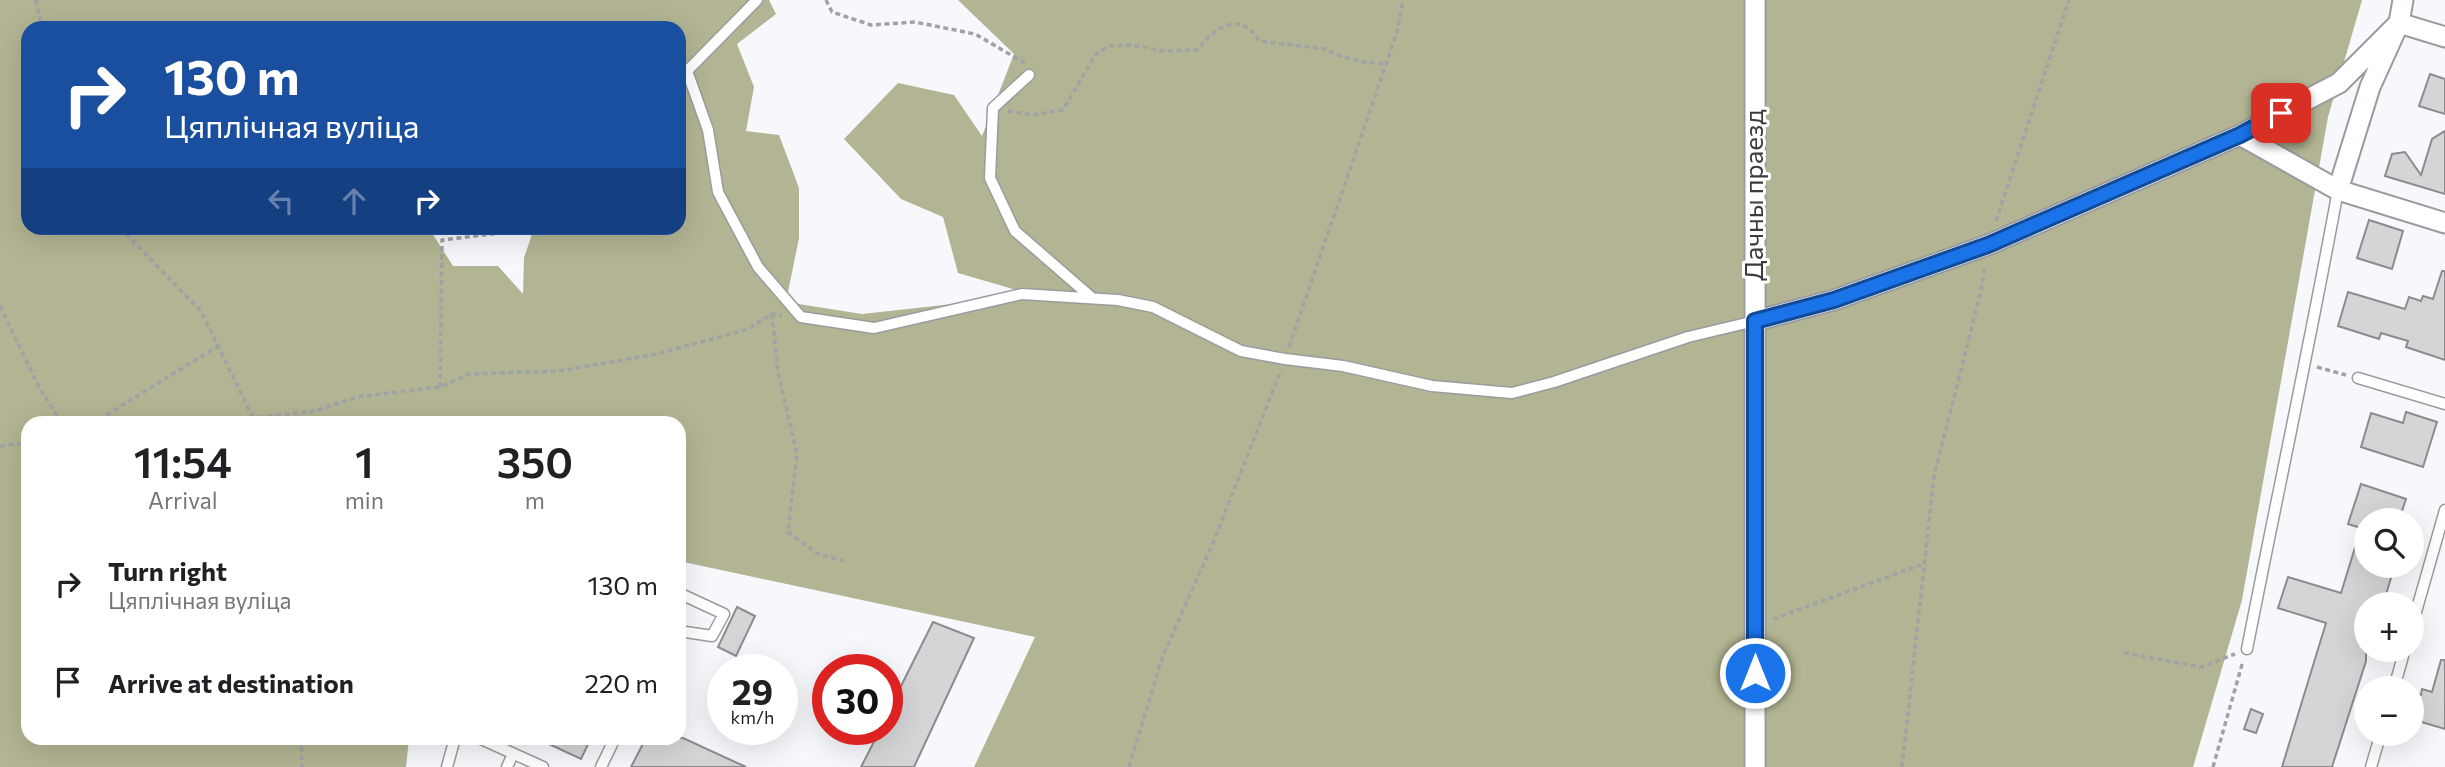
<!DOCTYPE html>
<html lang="en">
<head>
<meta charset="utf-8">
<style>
	body { margin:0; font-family:Commissioner,sans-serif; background:#f2f2f2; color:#202124; height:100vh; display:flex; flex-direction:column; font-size:26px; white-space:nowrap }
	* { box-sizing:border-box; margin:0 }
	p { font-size:23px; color:#757577 }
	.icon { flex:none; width:38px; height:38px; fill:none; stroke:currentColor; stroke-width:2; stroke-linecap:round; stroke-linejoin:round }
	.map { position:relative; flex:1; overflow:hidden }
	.side { position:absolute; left:21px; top:416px; width:665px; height:329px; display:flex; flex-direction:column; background:#fff; border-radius:21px; box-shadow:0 7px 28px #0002 }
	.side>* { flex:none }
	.hud { position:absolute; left:21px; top:21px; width:665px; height:214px; border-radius:21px; box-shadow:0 7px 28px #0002; background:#1a4fa0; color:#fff; overflow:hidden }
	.tools { position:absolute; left:2354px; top:508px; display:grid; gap:14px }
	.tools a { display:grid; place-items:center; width:70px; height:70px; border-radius:50%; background:#fff; box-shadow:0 7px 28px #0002; font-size:35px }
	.speed { position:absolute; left:707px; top:654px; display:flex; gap:14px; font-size:35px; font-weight:700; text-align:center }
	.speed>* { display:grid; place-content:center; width:91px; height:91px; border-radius:50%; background:#fff; box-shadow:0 7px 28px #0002; line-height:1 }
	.speed small { font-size:18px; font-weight:400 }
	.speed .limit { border:10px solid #d22; background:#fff; color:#111 }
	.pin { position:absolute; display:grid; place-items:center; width:60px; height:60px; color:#fff; margin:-30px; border-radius:14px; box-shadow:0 4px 10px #0006 }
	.me { position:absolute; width:77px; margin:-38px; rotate:0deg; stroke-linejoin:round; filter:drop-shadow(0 0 5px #0008) }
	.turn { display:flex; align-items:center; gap:24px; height:147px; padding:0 28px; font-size:32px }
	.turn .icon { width:91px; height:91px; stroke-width:2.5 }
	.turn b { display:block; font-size:49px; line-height:60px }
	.lanes { display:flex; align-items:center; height:66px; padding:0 28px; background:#0003; justify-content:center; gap:35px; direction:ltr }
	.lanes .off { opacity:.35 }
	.eta { display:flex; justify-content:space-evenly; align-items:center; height:119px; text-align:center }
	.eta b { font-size:42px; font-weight:600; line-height:49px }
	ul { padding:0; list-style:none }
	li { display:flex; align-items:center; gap:21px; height:98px; padding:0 28px }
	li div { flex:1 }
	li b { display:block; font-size:26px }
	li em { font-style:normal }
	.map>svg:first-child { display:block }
</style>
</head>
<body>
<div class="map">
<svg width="2445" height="767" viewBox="0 0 2445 767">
	<rect width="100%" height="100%" fill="#f6f8fb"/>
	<path fill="#b2b493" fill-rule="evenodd" d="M0 0H769L776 14 737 44 754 87 746 131 779 135 799 188V238L786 302 862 314 1033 295 958 273 943 217 901 199 844 139 898 83 954 95 982 136 1014 54 958 0H2362L2328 117 2242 600 2193 767H974L1035 637 679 561V424H28V738L409 739 406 767H0ZM28 28H679V228H534L524 258 523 294 498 266H453L432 233 431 228H28Z"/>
	<path fill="#d5d5d8" stroke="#8c8c8f" stroke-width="2" d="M2430 74 2445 79V114L2419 106Z
		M2445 131V194L2385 176 2392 154 2405 152 2421 175 2432 139Z
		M2369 220 2403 231 2392 269 2357 258Z
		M2442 271H2445V360L2406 347 2408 341 2381 333 2379 339 2338 326 2348 292 2405 309 2409 297 2421 301 2423 296 2433 299Z
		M2406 412 2437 422 2423 467 2361 447 2371 413 2403 423Z
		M2361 484 2406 499 2399 520H2366V565H2395L2383 604H2366V661L2332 767H2282L2326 623 2278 608 2288 577 2341 593 2361 528 2348 524Z
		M737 607 755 616 736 656 718 647Z
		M933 622 974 638 914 767H861L880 730H887V714Z
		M2441 660H2445V729L2415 720 2417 715 2412 714V692L2421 695 2422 689 2432 692Z
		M2251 709 2263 714 2256 733 2244 729Z
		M536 738H591L581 759Z
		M646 738H683L746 767H631Z"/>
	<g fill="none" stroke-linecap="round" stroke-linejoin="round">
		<defs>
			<path id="lane" d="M757 0 687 71 708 130 718 192 758 267 801 317 874 328 1022 294 1118 300 1153 307 1241 351 1285 359 1343 366 1432 386 1512 393 1554 382 1688 337 1755 321
				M1029 75 993 108 990 178 1015 231 1091 297
				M2358 378 2445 404
				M679 604 683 595 724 614 712 636 679 631
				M2412 626 2445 510
				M2247 649C2277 496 2310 344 2338 190
				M2394 688 2405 649
				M479 738 543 767
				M447 767 455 738
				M507 767 513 754
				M601 767 615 738
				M2371 767 2381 733"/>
			<path id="street" d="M1755 0V767
				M2240 135 2338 190 2445 223
				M2338 190 2370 87 2399 23 2403 0
				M1755 321 1834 300 1988 245 2240 135 2339 83 2399 23 2445 37"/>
		</defs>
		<use href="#lane" stroke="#999c9e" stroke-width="13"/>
		<use href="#street" stroke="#999c9e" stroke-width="23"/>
		<path stroke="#a1a2a4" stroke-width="3.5" stroke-dasharray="5 3.5" stroke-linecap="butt" d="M36 0 42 28
			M826 0 832 12 871 25 915 22 975 34 1025 63
			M1008 111 1032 115 1063 110 1096 54 1109 46 1131 45 1164 51 1197 50C1214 28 1240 9 1259 41L1325 49 1337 55 1364 62 1387 64
			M1996 221 2069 0
			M120 228 201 311 256 424
			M0 306 39 387 62 424
			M772 314 778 373 797 454 788 532 818 554 845 561
			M1289 347 1397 32 1403 0
			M2317 367 2346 375
			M440 387 442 240 516 231 520 228
			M92 424 218 346
			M200 424 315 411 357 397 440 387 470 374 559 371 657 354 748 329 772 314 782 315
			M0 446 28 443
			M679 566 684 569 679 580
			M1773 619 1923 564
			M2124 653 2201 667 2235 654
			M301 738 302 767
			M1129 767 1162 658 1215 538 1281 370
			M1902 767 1934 476 1981 291 1985 266
			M2213 767 2243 661"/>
		<use href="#lane" stroke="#fff" stroke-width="10"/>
		<use href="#street" stroke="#fff" stroke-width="19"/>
	</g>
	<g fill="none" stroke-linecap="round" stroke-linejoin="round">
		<defs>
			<path id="route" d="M1755 673V321L1834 300 1988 245 2240 135 2281 113"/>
		</defs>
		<use href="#route" stroke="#114b97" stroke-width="18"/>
		<use href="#route" stroke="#1a73e8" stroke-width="12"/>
	</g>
	<g text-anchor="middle" stroke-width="6" stroke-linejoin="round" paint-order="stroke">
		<g font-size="26" fill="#3a3b3c" stroke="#fff">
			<text transform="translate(1754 195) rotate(-90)" y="9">Дачны праезд</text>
		</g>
	</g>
</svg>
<div class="tools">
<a><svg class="icon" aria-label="search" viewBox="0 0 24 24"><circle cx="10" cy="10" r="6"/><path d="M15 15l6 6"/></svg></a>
<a>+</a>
<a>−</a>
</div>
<div class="speed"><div>29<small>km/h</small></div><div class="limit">30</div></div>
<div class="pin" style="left:2281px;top:113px;background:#d93025"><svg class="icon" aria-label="arrive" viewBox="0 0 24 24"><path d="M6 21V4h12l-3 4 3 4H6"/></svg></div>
<svg class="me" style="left:1755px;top:673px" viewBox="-20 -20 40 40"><circle r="17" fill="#1a73e8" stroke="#fff" stroke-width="3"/><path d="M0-11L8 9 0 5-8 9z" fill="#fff"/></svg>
<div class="hud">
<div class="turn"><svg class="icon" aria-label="right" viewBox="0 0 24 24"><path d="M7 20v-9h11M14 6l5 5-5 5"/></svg><div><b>130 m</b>Цяплічная вуліца</div></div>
<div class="lanes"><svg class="icon off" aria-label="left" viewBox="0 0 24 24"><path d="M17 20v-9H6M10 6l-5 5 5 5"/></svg><svg class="icon off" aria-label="ahead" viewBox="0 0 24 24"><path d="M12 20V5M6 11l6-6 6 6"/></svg><svg class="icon" aria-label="right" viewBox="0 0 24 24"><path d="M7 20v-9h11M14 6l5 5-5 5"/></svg></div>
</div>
<section class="side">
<div class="eta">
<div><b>11:54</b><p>Arrival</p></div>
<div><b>1</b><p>min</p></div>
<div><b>350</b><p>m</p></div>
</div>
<ul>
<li><svg class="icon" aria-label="right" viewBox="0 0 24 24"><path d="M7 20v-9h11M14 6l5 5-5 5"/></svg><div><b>Turn right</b><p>Цяплічная вуліца</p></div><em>130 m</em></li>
<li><svg class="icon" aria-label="arrive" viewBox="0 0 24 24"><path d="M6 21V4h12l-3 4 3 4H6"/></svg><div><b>Arrive at destination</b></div><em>220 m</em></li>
</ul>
</section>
</div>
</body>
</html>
